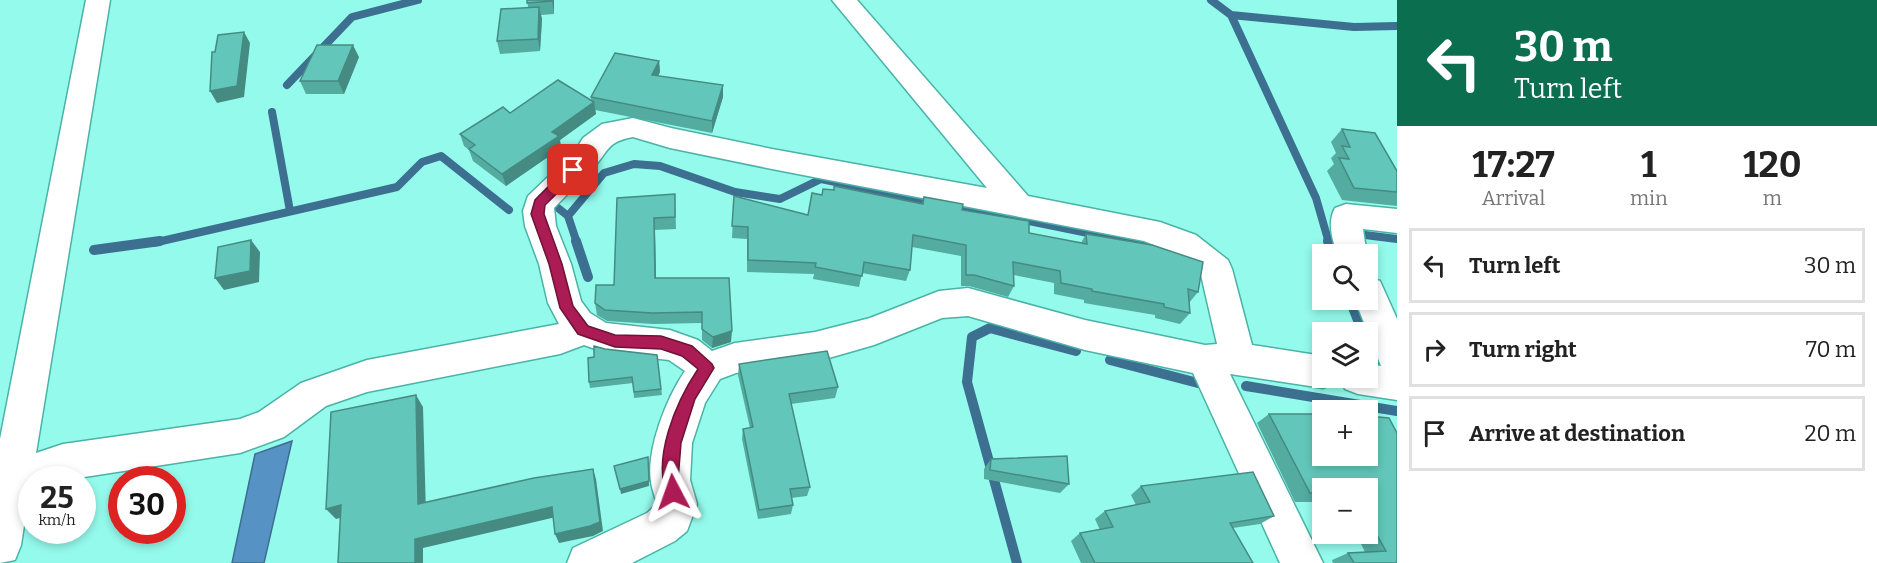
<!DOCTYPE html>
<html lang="en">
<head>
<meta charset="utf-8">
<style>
	body { margin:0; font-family:Bitter,serif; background:#f2f2f2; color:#222; height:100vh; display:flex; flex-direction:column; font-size:22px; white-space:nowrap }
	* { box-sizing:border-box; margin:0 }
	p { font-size:20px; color:#767676 }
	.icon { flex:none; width:33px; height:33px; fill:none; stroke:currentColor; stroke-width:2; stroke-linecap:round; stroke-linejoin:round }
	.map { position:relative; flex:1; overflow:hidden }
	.sheet { display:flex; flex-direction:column; background:#fff; width:480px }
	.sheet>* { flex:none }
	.banner { background:#0b6e4f; color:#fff; overflow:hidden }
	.buttons { position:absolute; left:1312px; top:244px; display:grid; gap:12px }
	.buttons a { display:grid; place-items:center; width:66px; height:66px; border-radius:0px; background:#fff; box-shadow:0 3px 9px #0003; font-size:30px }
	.speed { position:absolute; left:18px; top:466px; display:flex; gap:12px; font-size:30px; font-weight:700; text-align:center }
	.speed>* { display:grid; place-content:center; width:78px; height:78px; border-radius:50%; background:#fff; box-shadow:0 3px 9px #0003; line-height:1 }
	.speed small { font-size:15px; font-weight:400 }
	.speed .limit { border:9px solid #d22; background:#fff; color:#111 }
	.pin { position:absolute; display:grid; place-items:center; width:51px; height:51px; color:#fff; margin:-26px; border-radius:12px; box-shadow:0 3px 9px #0006 }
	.me { position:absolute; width:66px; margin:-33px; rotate:356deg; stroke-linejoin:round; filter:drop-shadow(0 0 4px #0008) }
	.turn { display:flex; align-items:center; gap:21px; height:126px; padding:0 18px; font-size:27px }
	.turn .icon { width:78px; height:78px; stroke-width:2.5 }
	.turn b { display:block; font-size:42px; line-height:51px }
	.eta { display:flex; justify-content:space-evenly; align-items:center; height:102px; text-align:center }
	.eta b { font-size:36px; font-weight:700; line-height:42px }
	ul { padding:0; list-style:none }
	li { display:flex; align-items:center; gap:18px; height:75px; margin:0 12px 9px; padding:0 6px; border:3px solid #e0e0e0; border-radius:0px }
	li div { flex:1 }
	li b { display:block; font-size:22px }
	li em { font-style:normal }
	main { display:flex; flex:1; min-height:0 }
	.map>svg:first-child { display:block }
</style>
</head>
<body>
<main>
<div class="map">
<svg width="1397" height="563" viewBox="0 0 1397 563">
	<rect width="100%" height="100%" fill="#94faec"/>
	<path fill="#5692c3" stroke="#3c6f90" stroke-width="1.5" d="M292 441 264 563H232L255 454Z"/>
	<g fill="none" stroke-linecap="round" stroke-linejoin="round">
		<path stroke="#3c6f90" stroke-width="8" d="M1211 0 1231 15 1316 198 1329 243
			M1231 15 1354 27 1397 26
			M287 85 352 17 418 0
			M272 112 290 211
			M950 205 1137 243
			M558 208 568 216
			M1365 235 1397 239
			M153 243 397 187 422 162 441 156 509 210
			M577 243 568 216 604 173 634 164 660 166 735 192 780 199 821 179 934 202"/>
		<path stroke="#3c6f90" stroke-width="10" d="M576 241 588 277
			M1130 241 1149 245
			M1328 241 1332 255
			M94 250 160 241
			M1350 300 1363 333
			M1368 346 1376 367
			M1110 360 1198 383
			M1246 386 1397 411
			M1017 563 967 382 972 337 990 328 1076 351"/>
		<defs>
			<path id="minor" d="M86 0H110L36 453 63 444 240 419 259 412 301 383 367 360 559 324 548 303 539 264 525 226 523 211 528 196 575 151 583 138 602 124 633 118 671 128 772 149 987 188 832 0H857L1028 196 1160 222 1196 235 1228 260 1232 269 1252 345 1323 356V378H1338L1336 383 1323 388 1230 374 1323 563H1280L1193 373 1085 350 968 316 942 318 874 345 815 362 736 373 720 379 705 403 692 443 690 480 697 504 687 531 675 541 632 563H567L573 548 647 513 657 504C655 497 652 489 651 482 646 449 667 397 685 371L669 360 606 353 584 345 560 354 367 392 326 406 284 437 240 453 65 480H32V492L29 493 21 545 15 560 0 563V439ZM633 137 670 148 772 169 1144 241 1174 253 1201 275 1217 344 1205 345 1085 320 968 288 939 291 870 318 815 332 735 343 712 351 698 340 670 330 606 323 590 313 581 301 571 264 556 226 554 208C567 194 581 181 594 167 609 151 606 142 633 137Z
				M1346 204 1397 209V233L1363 229 1365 243 1370 255 1368 259V255H1338C1332 240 1327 222 1335 208Z
				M1368 277 1380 281 1397 319V400L1358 394 1345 389 1340 378H1368V364L1381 366 1355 300H1368Z"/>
		</defs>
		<use href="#minor" stroke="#4ab3a6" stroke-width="3"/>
		<use href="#minor" fill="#fff" fill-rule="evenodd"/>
	</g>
	<path fill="#54aba0" d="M527 0H554V14L541 15 542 19 540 51 500 54 497 41 528 7Z
		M359 57 344 94H306L300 81Z
		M659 61 660 72 658 76 723 97 712 133 595 110 596 114 560 140 561 148 506 186 473 161 469 150 464 146 460 134 510 113 591 100V97Z
		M1342 129 1397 171V206L1342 200 1327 171 1334 164 1331 158 1336 153 1331 142Z
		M675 194 676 229 655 230 656 278H729L731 342 712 348 702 340V323L653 324 607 321 597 315 595 303 614 285 617 198Z
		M822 195 922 203 924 197 1029 233 1081 243 1086 234 1198 292 1189 303 1190 313 1180 324 1155 318V315L1084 303V300L1054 294V283L1014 275V286L1008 297 969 286H961V256L912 247 910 270 906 281 862 273 859 287 813 279 814 274 747 272V239L732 238 734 196 808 215Z
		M605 349 657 355 662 395 634 398 633 383 590 388 589 382 594 357Z
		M739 364 838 387 835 398 791 404 810 487 807 496 791 498 793 505 791 514 758 519 742 439 743 429 750 428 738 375Z
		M1269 414 1397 433V563H1333L1332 560 1348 553 1365 552 1356 534H1368V489H1323V502H1295L1257 423Z
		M991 459 1069 484 1060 493 984 479V469Z
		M1141 486 1274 516 1260 524 1233 528 1253 563H1081L1071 541 1080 533 1100 530 1095 519 1105 511 1136 505 1131 495Z"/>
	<path fill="#458b82" d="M552 0H554V14Z
		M539 7 542 19 540 51 538 39Z
		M244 32 250 43 244 97 217 103 210 91Z
		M353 45 359 57 344 94 338 81Z
		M659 61 660 72 653 86 652 75Z
		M723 85V97L712 133V121Z
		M594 102 596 114 560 140 561 148 506 186 502 174 552 132Z
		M654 218 655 230 656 290 655 278Z
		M251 240 260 252 259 282 224 290 215 278Z
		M732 331 731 342 712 348 713 337Z
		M416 395 423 407 426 514 418 504Z
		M648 457 649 486 621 494 620 489Z
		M593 469 596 479 603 531 593 536 559 543 555 534Z
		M341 505 351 515 336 519 326 509Z
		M552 507 556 517 423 548V563H415V539Z"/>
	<path fill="#62c7ba" stroke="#458b82" stroke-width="1.5" d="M527 0H552V1L527 3Z
		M539 7 538 39 497 41 501 9Z
		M244 32 237 86 210 91 212 52H215L218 35Z
		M317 45H353L338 81H300Z
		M615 53 659 61 652 75 723 85 712 121 591 97Z
		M558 80 594 102 552 132 559 136 502 174 469 149 475 145 460 134 503 107 510 113Z
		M1342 129 1375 133 1397 171V192L1354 188 1339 158 1349 159 1342 146 1350 147Z
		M834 186 923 204 924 197 963 204 962 210 1029 221V233L1087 244 1086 234 1152 245 1203 262 1198 292 1188 289 1190 313 1164 307V304L1092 291V289L1061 283 1060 271 1013 262 1014 286 974 275H966V245L913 235 910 270 864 262 862 276 815 267 816 263 748 260V227L732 226 734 196 808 215 812 193 822 195 823 189 834 190Z
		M675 194V217L654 218 655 278H729L732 331 713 337 702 329V312L652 313 605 310 595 303 596 285H614L617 198Z
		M251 240 250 271 215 278 218 247Z
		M594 346 605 349 657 355 661 389 634 392 632 377 589 382 588 358 594 357Z
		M827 351 838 387 789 394 810 487 790 489 793 505 759 510 743 429 753 427 739 364Z
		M416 395 418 504 534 478 593 469 600 522 590 526 555 534 552 507 415 539V563H338L341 505 326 509 331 412Z
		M1269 414H1323V456H1368V416L1389 418 1397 433V563H1354L1348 553 1386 551 1368 519V489H1323V493H1310Z
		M1067 456 1069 484 990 470 991 459Z
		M648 457 649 481 620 489 614 466Z
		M1253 472 1274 516 1230 523 1253 563H1095L1080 533 1113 527 1105 511 1150 502 1141 486Z"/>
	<path fill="#ab1b54" stroke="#6f1237" stroke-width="1.5" d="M573 165 578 166V173L545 205 544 214 562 264 573 306 588 326 615 335 661 336 692 346 712 364 714 368 695 399 681 443 678 480 682 492 679 498 673 500 668 498C651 459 676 402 698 369L682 356 661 349 615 347 578 334 560 308 549 264 531 214 535 200 569 166Z"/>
</svg>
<div class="buttons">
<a><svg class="icon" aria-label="search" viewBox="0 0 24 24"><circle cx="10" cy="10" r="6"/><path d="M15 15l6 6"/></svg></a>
<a><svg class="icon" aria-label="layers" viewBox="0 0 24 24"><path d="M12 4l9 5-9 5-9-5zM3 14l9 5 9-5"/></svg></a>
<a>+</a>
<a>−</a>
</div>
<div class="speed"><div>25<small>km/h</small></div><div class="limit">30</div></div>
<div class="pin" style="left:573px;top:170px;background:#d93025"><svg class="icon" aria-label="arrive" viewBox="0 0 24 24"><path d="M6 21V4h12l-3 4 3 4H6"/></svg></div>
<svg class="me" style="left:673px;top:492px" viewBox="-20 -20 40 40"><path d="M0-17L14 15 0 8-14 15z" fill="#ab1b54" stroke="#fff" stroke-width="4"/></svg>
</div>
<section class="sheet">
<div class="banner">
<div class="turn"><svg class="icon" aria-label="left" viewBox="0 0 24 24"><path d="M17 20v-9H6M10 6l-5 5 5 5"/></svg><div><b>30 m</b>Turn left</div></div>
</div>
<div class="eta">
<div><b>17:27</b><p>Arrival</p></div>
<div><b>1</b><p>min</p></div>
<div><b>120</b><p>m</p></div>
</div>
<ul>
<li><svg class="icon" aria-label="left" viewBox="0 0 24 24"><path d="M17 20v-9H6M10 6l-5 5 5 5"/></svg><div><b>Turn left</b></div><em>30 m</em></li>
<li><svg class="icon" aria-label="right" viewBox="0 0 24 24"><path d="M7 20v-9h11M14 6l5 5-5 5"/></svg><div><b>Turn right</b></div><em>70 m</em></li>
<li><svg class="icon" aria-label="arrive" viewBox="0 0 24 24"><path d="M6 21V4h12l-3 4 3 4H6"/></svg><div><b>Arrive at destination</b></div><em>20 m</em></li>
</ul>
</section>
</main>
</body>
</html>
